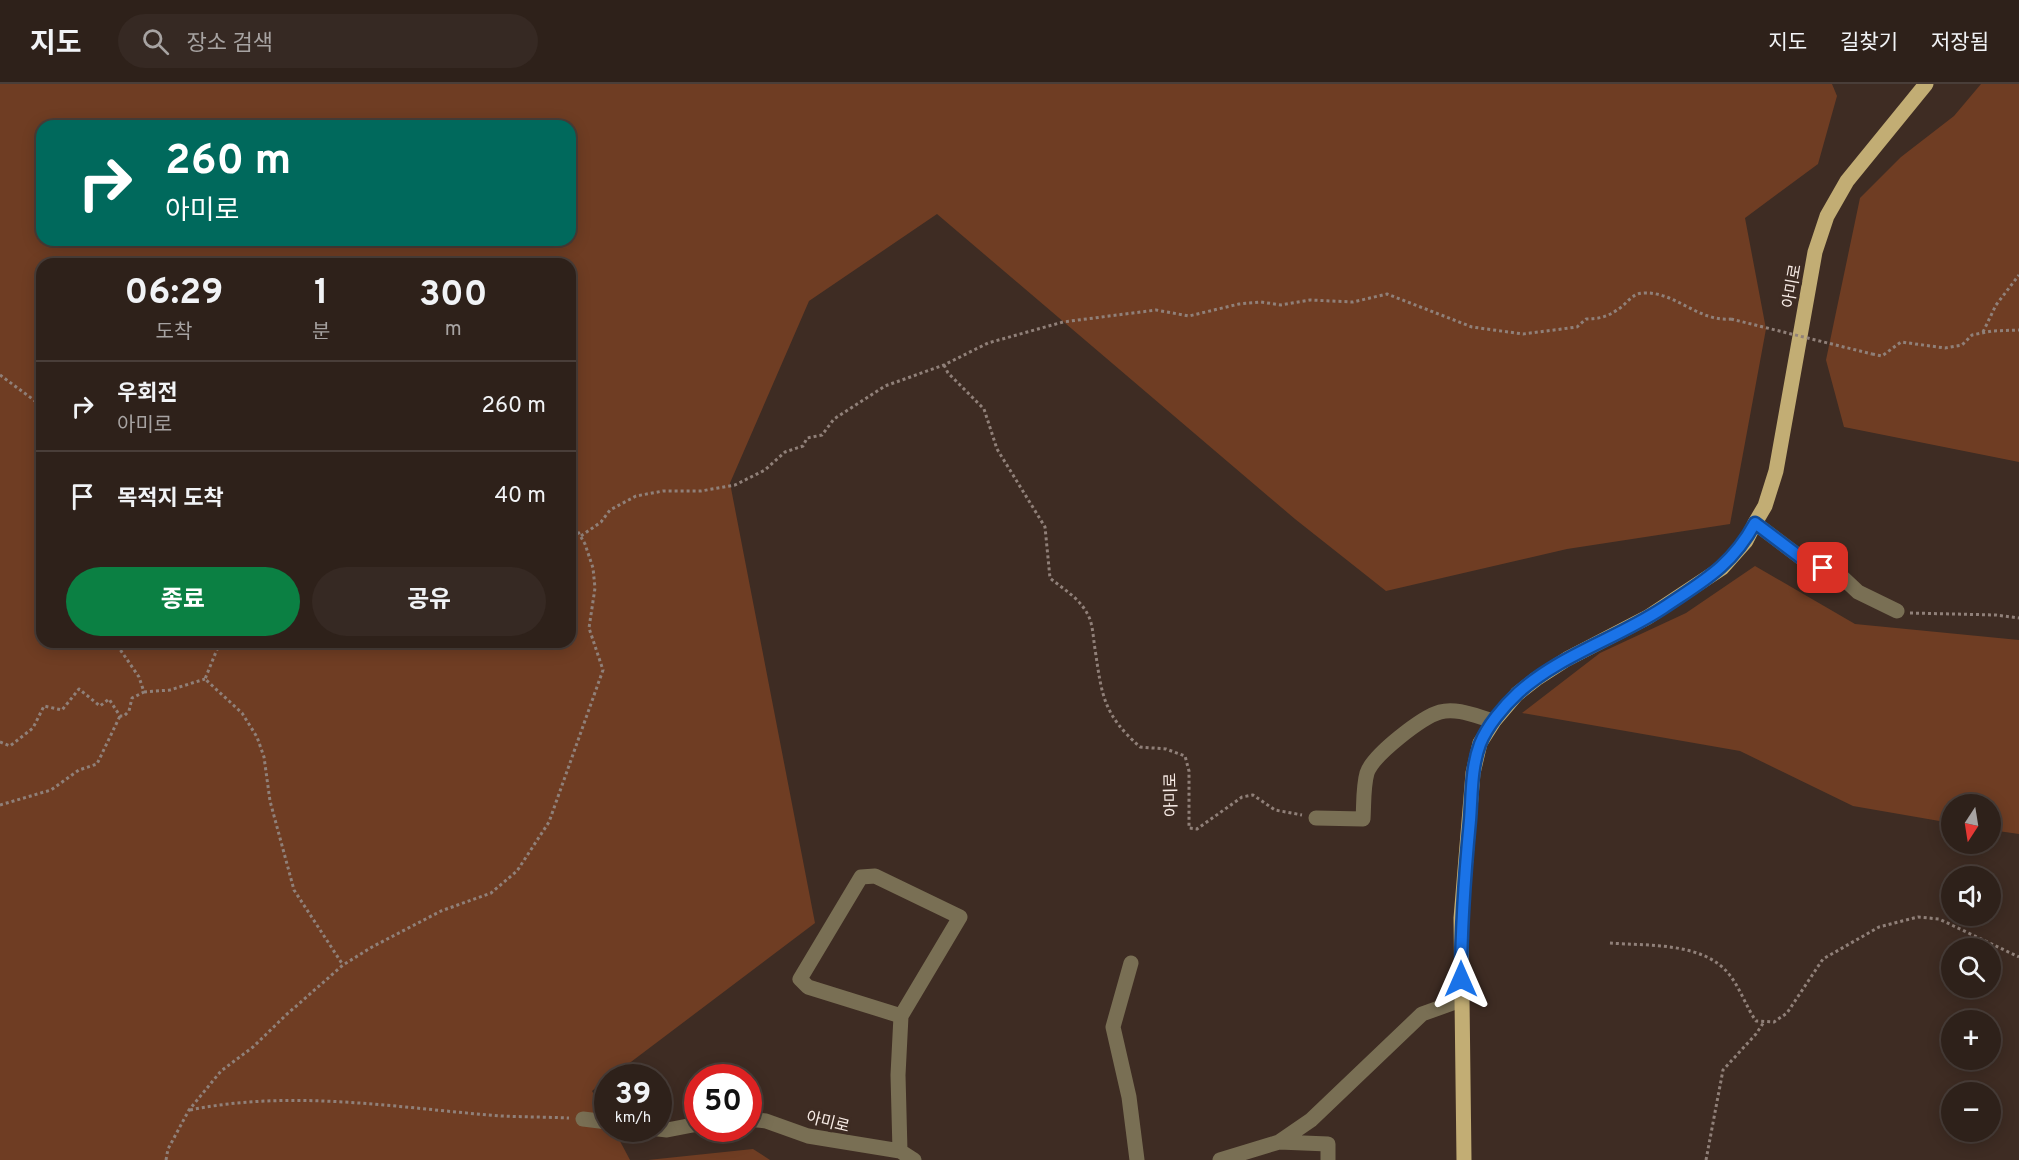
<!DOCTYPE html>
<html lang="ko">
<head>
<meta charset="utf-8">
<style>
	body { margin:0; font-family:Overpass,"Noto Sans KR",sans-serif; background:#362923; color:#f1f3f6; height:100vh; display:flex; flex-direction:column; font-size:22px; white-space:nowrap }
	* { box-sizing:border-box; margin:0 }
	p { font-size:20px; color:#a7a3a2 }
	.icon { flex:none; width:33px; height:33px; fill:none; stroke:currentColor; stroke-width:2; stroke-linecap:round; stroke-linejoin:round }
	.map { position:relative; flex:1; overflow:hidden }
	.details { position:absolute; left:36px; top:174px; width:540px; height:390px; display:flex; flex-direction:column; background:#2e211a; border-radius:18px; box-shadow:0 3px 15px #0003,0 0 0 2px #493e39 }
	.details>* { flex:none }
	.banner { position:absolute; left:36px; top:36px; width:540px; height:126px; border-radius:18px; box-shadow:0 3px 15px #0003,0 0 0 2px #493e39; background:#00695c; color:#fff; overflow:hidden }
	.needle { width:39px; rotate:192deg }
	.buttons { position:absolute; left:1941px; top:710px; display:grid; gap:12px }
	.buttons a { display:grid; place-items:center; width:60px; height:60px; border-radius:50%; background:#2e211a; box-shadow:0 3px 15px #0003,0 0 0 2px #493e39; font-size:30px }
	.speed { position:absolute; left:594px; top:980px; display:flex; gap:12px; font-size:30px; font-weight:700; text-align:center }
	.speed>* { display:grid; place-content:center; width:78px; height:78px; border-radius:50%; background:#2e211a; box-shadow:0 3px 15px #0003,0 0 0 2px #493e39; line-height:1 }
	.speed small { font-size:15px; font-weight:400 }
	.speed .limit { border:9px solid #d22; background:#fff; color:#111 }
	.pin { position:absolute; display:grid; place-items:center; width:51px; height:51px; color:#fff; margin:-26px; border-radius:12px; box-shadow:0 3px 9px #0006 }
	.me { position:absolute; width:66px; margin:-33px; rotate:0deg; stroke-linejoin:round; filter:drop-shadow(0 0 4px #0008) }
	.turn { display:flex; align-items:center; gap:21px; height:126px; padding:0 30px; font-size:27px }
	.turn .icon { width:78px; height:78px; stroke-width:2.5 }
	.turn b { display:block; font-size:42px; line-height:51px }
	.eta { display:flex; justify-content:space-evenly; align-items:center; height:102px; text-align:center }
	.eta b { font-size:36px; font-weight:700; line-height:42px }
	.action { display:flex; gap:12px; margin-top:auto; padding:12px 30px }
	.action a { flex:1; height:69px; border-radius:36px; background:#0b8043; color:#fff; font-size:24px; font-weight:700; line-height:69px; text-align:center }
	.action a+a { background:#362923; color:#f1f3f6 }
	ul { padding:0; list-style:none }
	li { display:flex; align-items:center; gap:18px; height:90px; padding:0 30px; border-top:2px solid #493e39 }
	li div { flex:1 }
	li b { display:block; font-size:22px }
	li em { font-style:normal }
	header { display:flex; align-items:center; gap:36px; box-sizing:border-box; height:84px; padding:0 30px; background:#2e211a; border-bottom:2px solid #493e39 }
	header strong { font-size:28px }
	nav { display:flex; gap:33px; margin-inline-start:auto; font-size:21px }
	.search { width:420px; height:54px; background:#362923; display:flex; align-items:center; gap:15px; box-sizing:border-box; padding:0 21px; border-radius:33px; color:#a7a3a2; font-size:22px }
	.map>svg:first-child { display:block }
</style>
</head>
<body>
<header>
<strong>지도</strong>
<div class="search"><svg class="icon" aria-label="search" viewBox="0 0 24 24"><circle cx="10" cy="10" r="6"/><path d="M15 15l6 6"/></svg>장소 검색</div>
<nav><a>지도</a><a>길찾기</a><a>저장됨</a></nav>
</header>
<div class="map">
<svg width="2019" height="1076" viewBox="0 0 2019 1076">
	<rect width="100%" height="100%" fill="#3e2c23"/>
	<path fill="#6f3d23" fill-rule="evenodd" d="M0 0H1832L1837 12 1818 80 1745 134 1766 245 1730 440 1567 465 1386 507 1295 435 937 130 809 217 730 399 815 839 611 993H608L592 1007 607 1035 608 1044H613L630 1076H0ZM42 42H570V156H42ZM42 180H570V558H42Z
		M1981 0H2019V378L1844 343 1826 276 1860 114 1901 73 1954 32Z
		M1755 482 1855 540 2019 556V750L1991 746 1990 720H1952L1951 739 1853 722 1740 667 1522 629 1600 569 1686 529Z
		M753 1065 770 1076H648Z"/>
	<g fill="none" stroke-linecap="round" stroke-linejoin="round">
		<path stroke="#908079" stroke-width="3" stroke-dasharray="3 3" stroke-linecap="butt" d="M1983 248 1996 221 2019 191
			M1872 270 1882 272 1901 258 1945 264 1962 261 1972 251 1992 247 2019 246
			M944 281 948 289 984 325 997 365 1045 443 1050 494C1063 505 1078 513 1087 529 1093 539 1093 553 1095 565 1102 612 1103 630 1140 663L1166 665 1185 672 1189 687V744L1197 745 1242 713 1253 711 1275 726 1302 731
			M0 291 42 322
			M581 452 601 438 610 426 636 412 663 407H701L735 401 765 386 785 368 803 362 807 354 822 351 834 335 885 302 944 281 988 259 1063 238 1156 226 1189 232 1239 220 1261 218 1281 221 1310 216 1353 218 1387 210 1472 243 1523 250 1577 243 1586 235C1598 235 1607 233 1617 226 1626 221 1632 209 1643 209 1675 207 1698 238 1731 235
			M1910 529 1996 531 2019 534
			M220 558 205 595 242 629 257 653 264 673 270 717 294 806 343 881
			M144 608 170 606 205 595
			M0 658 10 662 33 644 44 622 62 626 79 605 100 622 109 615 120 632H124L129 627 132 614 144 608 139 593 115 558
			M0 721 51 706 79 686 97 680 120 632
			M1610 859C1648 862 1702 858 1728 889 1740 903 1746 923 1756 937L1774 938 1787 929 1823 875 1879 843 1918 833 1939 835 2019 873
			M190 1026C293 1005 398 1024 501 1032 524 1033 547 1033 569 1034
			M166 1076 168 1065 189 1026 221 987 253 963 286 931 343 881 372 863 441 827 491 809 517 787 549 738 603 586 589 544 595 504 593 484 585 460 570 434
			M1706 1076 1723 986 1756 950 1764 938"/>
		<path stroke="#796f54" stroke-width="15" d="M1755 439 1804 476 1842 493 1858 508 1897 527
			M1316 734 1363 735C1364 721 1363 703 1367 689 1373 671 1422 633 1440 628 1457 623 1478 633 1494 637
			M1131 879 1113 943 1129 1013 1137 1076
			M901 932 808 903 800 895 861 793 875 792 960 833 901 932 898 991 900 1067 914 1076
			M583 1035 608 1038
			M748 1035 766 1037 808 1052 900 1067
			M650 1044 667 1046 698 1040
			M1279 1058 1328 1060V1076
			M1220 1076 1279 1058 1311 1036 1422 930 1461 916"/>
		<path stroke="#c2ad74" stroke-width="15" d="M1464 1076 1461 834 1473 689 1480 659 1494 637 1517 610 1536 595 1567 575 1648 533 1722 484 1746 457 1755 439 1765 422 1776 387 1815 168 1827 132 1847 97 1926 0"/>
		<path stroke="#908079" stroke-width="3" stroke-dasharray="3 3" stroke-linecap="butt" d="M1731 235 1872 270"/>
	</g>
	<g fill="none" stroke-linecap="round" stroke-linejoin="round">
		<defs>
			<path id="route" d="M1461 895C1461 842 1465 789 1470 736 1472 711 1471 684 1480 660 1487 642 1504 622 1518 609 1560 571 1616 555 1663 524 1703 497 1731 483 1755 439L1804 476 1823 484"/>
		</defs>
		<use href="#route" stroke="#114b97" stroke-width="15"/>
		<use href="#route" stroke="#1a73e8" stroke-width="10"/>
	</g>
	<g text-anchor="middle" stroke-width="6" stroke-linejoin="round" paint-order="stroke">
		<g font-size="16" fill="#f8ece6" stroke="#3e2c23">
			<text transform="translate(1791 202) rotate(-80)" y="6">아미로</text>
			<text transform="translate(1170 711) rotate(-91)" y="6">아미로</text>
			<text transform="translate(828 1037) rotate(14)" y="6">아미로</text>
		</g>
	</g>
</svg>
<div class="buttons">
<a><svg class="needle" viewBox="-14 -14 28 28"><path d="M0-13l5 13h-10z" fill="#e53935"/><path d="M0 13l5-13h-10z" fill="#a7a3a2"/></svg></a>
<a><svg class="icon" aria-label="sound" viewBox="0 0 24 24"><path d="M4 9h4l5-4v14l-5-4H4zM17 9q2 3 0 6"/></svg></a>
<a><svg class="icon" aria-label="search" viewBox="0 0 24 24"><circle cx="10" cy="10" r="6"/><path d="M15 15l6 6"/></svg></a>
<a>+</a>
<a>−</a>
</div>
<div class="speed"><div>39<small>km/h</small></div><div class="limit">50</div></div>
<div class="pin" style="left:1823px;top:484px;background:#d93025"><svg class="icon" aria-label="arrive" viewBox="0 0 24 24"><path d="M6 21V4h12l-3 4 3 4H6"/></svg></div>
<svg class="me" style="left:1461px;top:895px" viewBox="-20 -20 40 40"><path d="M0-17L14 15 0 8-14 15z" fill="#1a73e8" stroke="#fff" stroke-width="4"/></svg>
<div class="banner">
<div class="turn"><svg class="icon" aria-label="right" viewBox="0 0 24 24"><path d="M7 20v-9h11M14 6l5 5-5 5"/></svg><div><b>260 m</b>아미로</div></div>
</div>
<section class="details">
<div class="eta">
<div><b>06:29</b><p>도착</p></div>
<div><b>1</b><p>분</p></div>
<div><b>300</b><p>m</p></div>
</div>
<ul>
<li><svg class="icon" aria-label="right" viewBox="0 0 24 24"><path d="M7 20v-9h11M14 6l5 5-5 5"/></svg><div><b>우회전</b><p>아미로</p></div><em>260 m</em></li>
<li><svg class="icon" aria-label="arrive" viewBox="0 0 24 24"><path d="M6 21V4h12l-3 4 3 4H6"/></svg><div><b>목적지 도착</b></div><em>40 m</em></li>
</ul>
<div class="action"><a>종료</a><a>공유</a></div>
</section>
</div>
</body>
</html>
